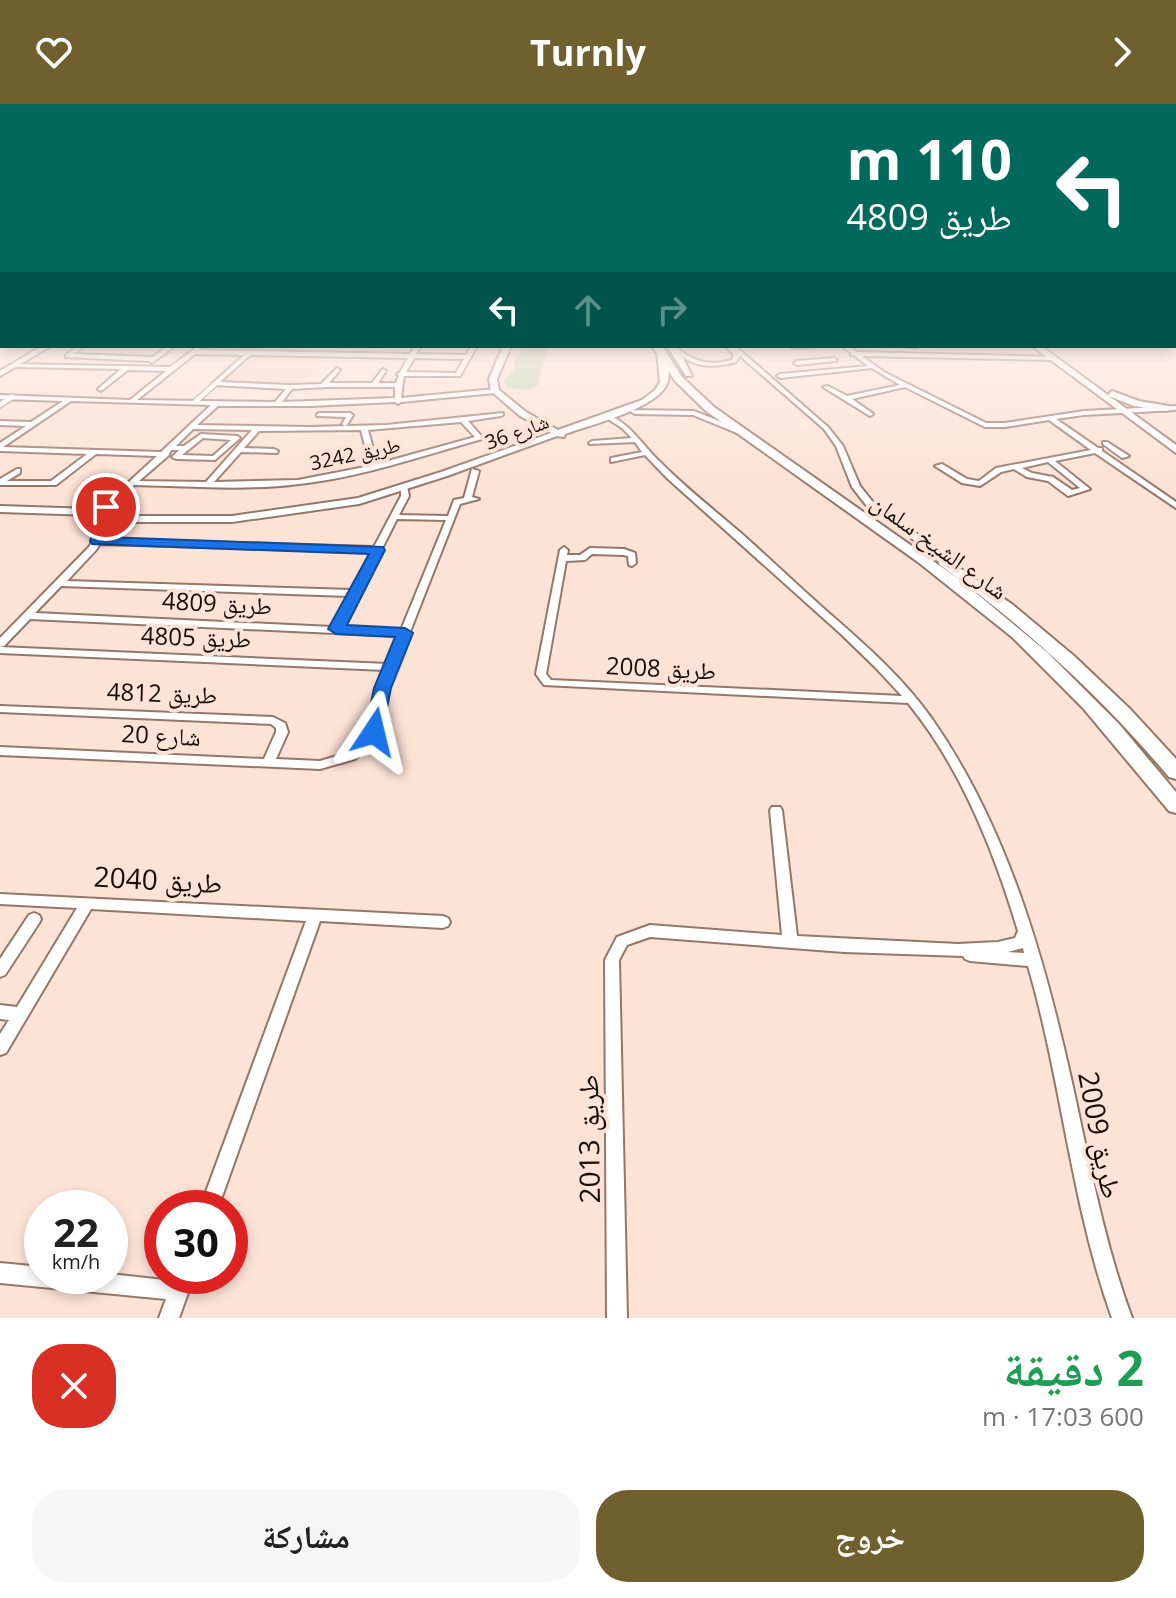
<!DOCTYPE html>
<html lang="ar">
<head>
<meta charset="utf-8">
<style>
	body { margin:0; font-family:"Open Sans","Noto Naskh Arabic",sans-serif; background:#f6f6f6; color:#222; direction:rtl; height:100vh; display:flex; flex-direction:column; font-size:30px; white-space:nowrap }
	* { box-sizing:border-box; margin:0 }
	p { font-size:26px; color:#767676 }
	.icon { flex:none; width:44px; height:44px; fill:none; stroke:currentColor; stroke-width:2; stroke-linecap:round; stroke-linejoin:round }
	.map { position:relative; height:1214px; overflow:hidden; direction:ltr }
	.details { display:flex; flex-direction:column; background:#fff; flex:1 }
	.details>* { flex:none }
	.top-card { position:absolute; left:0px; top:0px; width:1176px; height:244px; box-shadow:0 4px 12px #0003; direction:rtl; background:#00695c; color:#fff; overflow:hidden }
	.speed { position:absolute; left:24px; top:1086px; display:flex; gap:16px; font-size:40px; font-weight:700; text-align:center }
	.speed>* { display:grid; place-content:center; width:104px; height:104px; border-radius:50%; background:#fff; box-shadow:0 4px 12px #0003; line-height:1 }
	.speed small { font-size:20px; font-weight:400 }
	.speed .limit { border:12px solid #d22; background:#fff; color:#111 }
	.pin { position:absolute; display:grid; place-items:center; width:68px; height:68px; color:#fff; margin:-34px; border:4px solid #fff; border-radius:50%; box-shadow:0 2px 8px #0007 }
	.me { position:absolute; width:88px; margin:-44px; rotate:10deg; stroke-linejoin:round; filter:drop-shadow(0 0 6px #0008) }
	.turn { display:flex; align-items:center; gap:28px; height:168px; padding:0 32px; font-size:36px }
	.turn .icon { width:104px; height:104px; stroke-width:2.5 }
	.turn b { display:block; font-size:56px; line-height:68px }
	.lanes { display:flex; align-items:center; height:76px; padding:0 32px; background:#0003; justify-content:center; gap:40px; direction:ltr }
	.lanes .off { opacity:.35 }
	.round { display:grid; place-items:center; flex:none; width:84px; height:84px; border-radius:32px; background:#f6f6f6 }
	.headline { display:flex; align-items:center; justify-content:space-between; height:136px; padding:0 32px }
	h1 { font-size:48px; font-weight:700; line-height:60px; color:#1e9e55 }
	.cta { display:flex; gap:16px; margin-top:auto; padding:16px 32px }
	.cta a { flex:1; height:92px; border-radius:32px; background:#70602d; color:#fff; font-size:32px; font-weight:700; line-height:92px; text-align:center }
	.cta a+a { background:#f6f6f6; color:#222 }
	header { display:flex; justify-content:space-between; align-items:center; height:104px; padding:0 32px; background:#70602d; color:#fff; font-size:36px; font-weight:700 }
	.map>svg:first-child { display:block }
</style>
</head>
<body>
<header><svg class="icon" aria-label="forward" viewBox="0 0 24 24"><path d="M9 5l7 7-7 7"/></svg>Turnly<svg class="icon" aria-label="heart" viewBox="0 0 24 24"><path d="M12 20l-8-8c-3-5 5-10 8-4 3-6 11-1 8 4z"/></svg></header>
<div class="map">
<svg width="1176" height="1214" viewBox="0 0 1176 1214">
	<rect width="100%" height="100%" fill="#fde2d6"/>
	<path fill="#fdd3c1" d="M254 251 325 253 300 281 224 279Z"/>
	<path fill="#bed5ac" d="M525 242H548L538 281 528 286 508 284 504 277 515 265 514 256Z"/>
	<g fill="none" stroke-linecap="round" stroke-linejoin="round">
		<defs>
			<path id="pedestrian" d="M196 297 215 280
				M0 301 12 293"/>
			<path id="minor" d="M78 242H84L74 250 153 253 168 242H175L152 259 149 257 66 253V251Z
				M415 242H421L416 250 466 251 471 242H477L460 272H404L401 294 495 285 498 287 495 289 401 298 398 300 395 298 310 302H218L197 321 309 323 386 321 503 309V311L501 312 468 317 482 333V335C422 352 362 373 299 380 244 387 189 382 134 381L113 402 96 409H93V405L107 398 157 352 96 350 56 381H0V375L17 365H20V369L7 377H51L87 350 0 347V339L26 322 0 321V317L31 318 63 297 0 295V291L130 296 166 267 128 266 101 287 98 285 99 284 121 265 16 263 13 261 14 260 170 263 197 243 200 245 199 246 410 250ZM195 250 244 251 213 279V281L286 285 275 298 137 296ZM250 251 408 254 400 268 397 270 399 271 396 279H378L386 267 383 265 372 279H329L340 266 337 264 321 280 290 281 220 278ZM414 254 464 255 456 269 406 268ZM327 283H395V294L282 298 292 285ZM71 297 211 301 161 348 3 343ZM461 318 475 333 377 360 368 326ZM193 325 252 326 206 378 139 377 168 352 171 346H179L172 353 176 355 215 356 240 334 237 332 201 330 184 342H176ZM361 326 370 362 298 376 214 378 241 348 277 349 278 347 274 345 244 344 259 327ZM203 334 231 336 213 352 182 351Z
				M729 242H735L828 323 843 342 860 382 872 397 958 460V464H952L866 401 852 383 836 342 824 325 740 252 736 258C711 265 690 263 671 244L676 243C693 258 710 262 732 256L734 251 728 245 730 243Z
				M790 242H816L813 244H793Z
				M842 242H849L857 248 1053 253 1054 254 1051 256 862 252 884 268 986 319H1005L1084 307 1176 302V306L1084 311 1056 315 1098 344H1102V347L1176 398V404L1095 349 1055 357 1090 385 1068 392 1048 377 1027 373 1014 365 1001 368 980 382 962 379 935 362 942 360 967 375 979 377 996 364 1091 346 1049 316 1005 323H985L905 283 852 295 872 309 873 310 870 312 823 283 828 282 847 292 900 281 872 264 780 274 777 272 780 270 868 262 855 252 851 251V249ZM1048 358 1080 384 1072 386 1053 373 1032 369 1022 364Z
				M904 242H919L916 244Z
				M834 254 837 256 836 257 797 261 794 259 797 257Z
				M319 309H350L353 311 347 321 345 322 342 320 346 313 317 312V310Z
				M607 310C631 320 642 341 660 358 686 384 714 406 742 430 769 454 795 479 822 503 861 537 902 572 932 615 1006 721 1043 849 1071 974 1089 1055 1103 1136 1132 1214H1112C1071 1100 1062 978 1028 862L970 857 965 855 963 852 844 848 650 833 627 841 619 856 627 1214H607L605 856 617 833 650 821 782 831 770 706 772 703H780L782 706 797 832 958 840 998 838 1015 834 1018 827C994 747 961 664 908 599L544 581 536 570 560 446 564 443 568 446 567 451H580L590 444 624 445 635 449 636 459 632 462 629 461 628 452 623 451 592 450 585 456 566 457 546 570 551 576 902 592 875 563 841 530 667 374 645 351 611 358V354L642 348 635 338 590 340 589 339 592 337 632 334 622 324 605 313V311ZM1023 844 1024 849 1008 848Z
				M1103 338H1107L1129 352 1122 354 1103 340Z
				M472 365 479 367 472 393 479 395 460 400 388 584 377 635 355 655 320 665 0 651V643L264 655 276 628V624L271 620 0 608V602L273 613 285 619 288 628 276 655 320 657 347 649 366 633 378 584 385 566 0 549V534L89 443 96 431 84 419V415H90L98 424 101 413H107L108 415 102 435 374 443 401 392V382H407L409 392 399 411 448 412 454 396 464 394ZM397 415 446 416 401 526 342 523ZM100 440 371 448 352 486 67 477 96 446ZM61 482 349 492 332 523 35 509ZM30 515 399 532 388 560 0 543 4 542Z
				M0 790 443 812 448 814 450 818 448 822 443 824 320 817 218 1104H200L306 817 91 805 6 949 0 951V930L9 916 0 915V901L17 903 77 804 0 800Z
				M34 809 39 811 41 815 39 819 5 871 0 873V855L29 811Z
				M0 1159 42 1163V1172H110V1170L173 1177 174 1172H194L179 1214H159L166 1195 0 1179Z"/>
			<path id="tertiary" d="M0 237H2V241H0Z
				M42 242H51L0 272V267Z
				M503 242H511L497 275 499 286 526 308 558 326 642 296 655 286 660 278 657 247 664 249C667 259 671 270 667 280 656 305 590 321 565 330L564 333 557 332 447 372 359 400 232 418H129L104 433H96L95 431 116 418 101 417V413L105 412H232L358 394 441 368 551 329 520 312 491 287 489 275Z
				M632 306 694 307 744 327 737 329 693 311 635 310 631 308Z
				M0 402 92 405 97 408 92 411 0 408Z"/>
			<path id="secondary" d="M1032 242H1041L1108 291 1112 287 1139 297 1169 302V306L1166 307 1134 302 1109 292 1176 341V349Z"/>
			<path id="primary" d="M652 242H662L682 273 714 303 963 478 1048 549 1119 620 1176 688V709L1169 707 1083 604 1012 533 918 458 706 307 675 277Z
				M667 242H677L692 272H686Z
				M945 454 1013 501 1074 552 1130 605 1176 655V675L1169 673C1101 592 1025 523 940 461L938 458Z"/>
		</defs>
		<use href="#pedestrian" stroke="#95776a" stroke-width="7"/>
		<use href="#minor" stroke="#95776a" stroke-width="4"/>
		<use href="#tertiary" stroke="#95776a" stroke-width="4"/>
		<use href="#secondary" stroke="#95776a" stroke-width="4"/>
		<use href="#primary" stroke="#95776a" stroke-width="4"/>
		<use href="#pedestrian" stroke="#fff" stroke-width="5"/>
		<use href="#minor" fill="#fff" fill-rule="evenodd"/>
		<use href="#tertiary" fill="#fff" fill-rule="evenodd"/>
		<use href="#secondary" fill="#fff" fill-rule="evenodd"/>
		<use href="#primary" fill="#fff" fill-rule="evenodd"/>
	</g>
	<linearGradient id="sky" x2="0" y2="1"><stop stop-color="#96bfed"/><stop offset="0.56" stop-color="#fef2ed"/><stop offset="1" stop-color="#fef2ed" stop-opacity="0"/></linearGradient>
	<rect width="1176" height="384" fill="url(#sky)"/>
	<path fill="#1a73e8" stroke="#114b97" stroke-width="2" d="M110 396 117 400V410L110 417 105 433 383 443 385 446 347 521 405 524 413 529 391 584 381 633 374 634 365 628 374 584 395 533 336 530 328 525 369 450 92 440 90 437 97 415 103 409 100 403Z"/>
	<g text-anchor="middle" stroke-width="8" stroke-linejoin="round" paint-order="stroke">
		<g font-size="20" fill="#180d09" stroke="#fde2d6">
			<text transform="translate(517 328) rotate(-20)" y="7">شارع 36</text>
			<text transform="translate(355 350) rotate(-12)" y="7">طريق 3242</text>
		</g>
		<g font-size="24" fill="#180d09" stroke="#fde2d6">
			<text transform="translate(939 443) rotate(36)" y="8">شارع الشيخ سلمان</text>
			<text transform="translate(217 500) rotate(3)" y="8">طريق 4809</text>
			<text transform="translate(196 534) rotate(2)" y="8">طريق 4805</text>
			<text transform="translate(661 565) rotate(3)" y="8">طريق 2008</text>
			<text transform="translate(162 590) rotate(2)" y="8">طريق 4812</text>
			<text transform="translate(161 632) rotate(3)" y="8">شارع 20</text>
		</g>
		<g font-size="28" fill="#180d09" stroke="#fde2d6">
			<text transform="translate(158 776) rotate(3)" y="10">طريق 2040</text>
			<text transform="translate(1100 1031) rotate(79)" y="10">طريق 2009</text>
			<text transform="translate(589 1035) rotate(-91)" y="10">طريق 2013</text>
		</g>
	</g>
</svg>
<div class="speed"><div>22<small>km/h</small></div><div class="limit">30</div></div>
<div class="pin" style="left:106px;top:403px;background:#d93025"><svg class="icon" aria-label="arrive" viewBox="0 0 24 24"><path d="M6 21V4h12l-3 4 3 4H6"/></svg></div>
<svg class="me" style="left:374px;top:628px" viewBox="-20 -20 40 40"><path d="M0-17L14 15 0 8-14 15z" fill="#1a73e8" stroke="#fff" stroke-width="4"/></svg>
<div class="top-card">
<div class="turn"><svg class="icon" aria-label="left" viewBox="0 0 24 24"><path d="M17 20v-9H6M10 6l-5 5 5 5"/></svg><div><b>110 m</b>طريق 4809</div></div>
<div class="lanes"><svg class="icon" aria-label="left" viewBox="0 0 24 24"><path d="M17 20v-9H6M10 6l-5 5 5 5"/></svg><svg class="icon off" aria-label="ahead" viewBox="0 0 24 24"><path d="M12 20V5M6 11l6-6 6 6"/></svg><svg class="icon off" aria-label="right" viewBox="0 0 24 24"><path d="M7 20v-9h11M14 6l5 5-5 5"/></svg></div>
</div>
</div>
<section class="details">
<div class="headline"><div><h1>2 دقيقة</h1><p>600 m · 17:03</p></div><a class="round" style="background:#d93025;color:#fff"><svg class="icon" aria-label="close" viewBox="0 0 24 24"><path d="M6 6l12 12M18 6L6 18"/></svg></a></div>
<div class="cta"><a>خروج</a><a>مشاركة</a></div>
</section>
</body>
</html>
